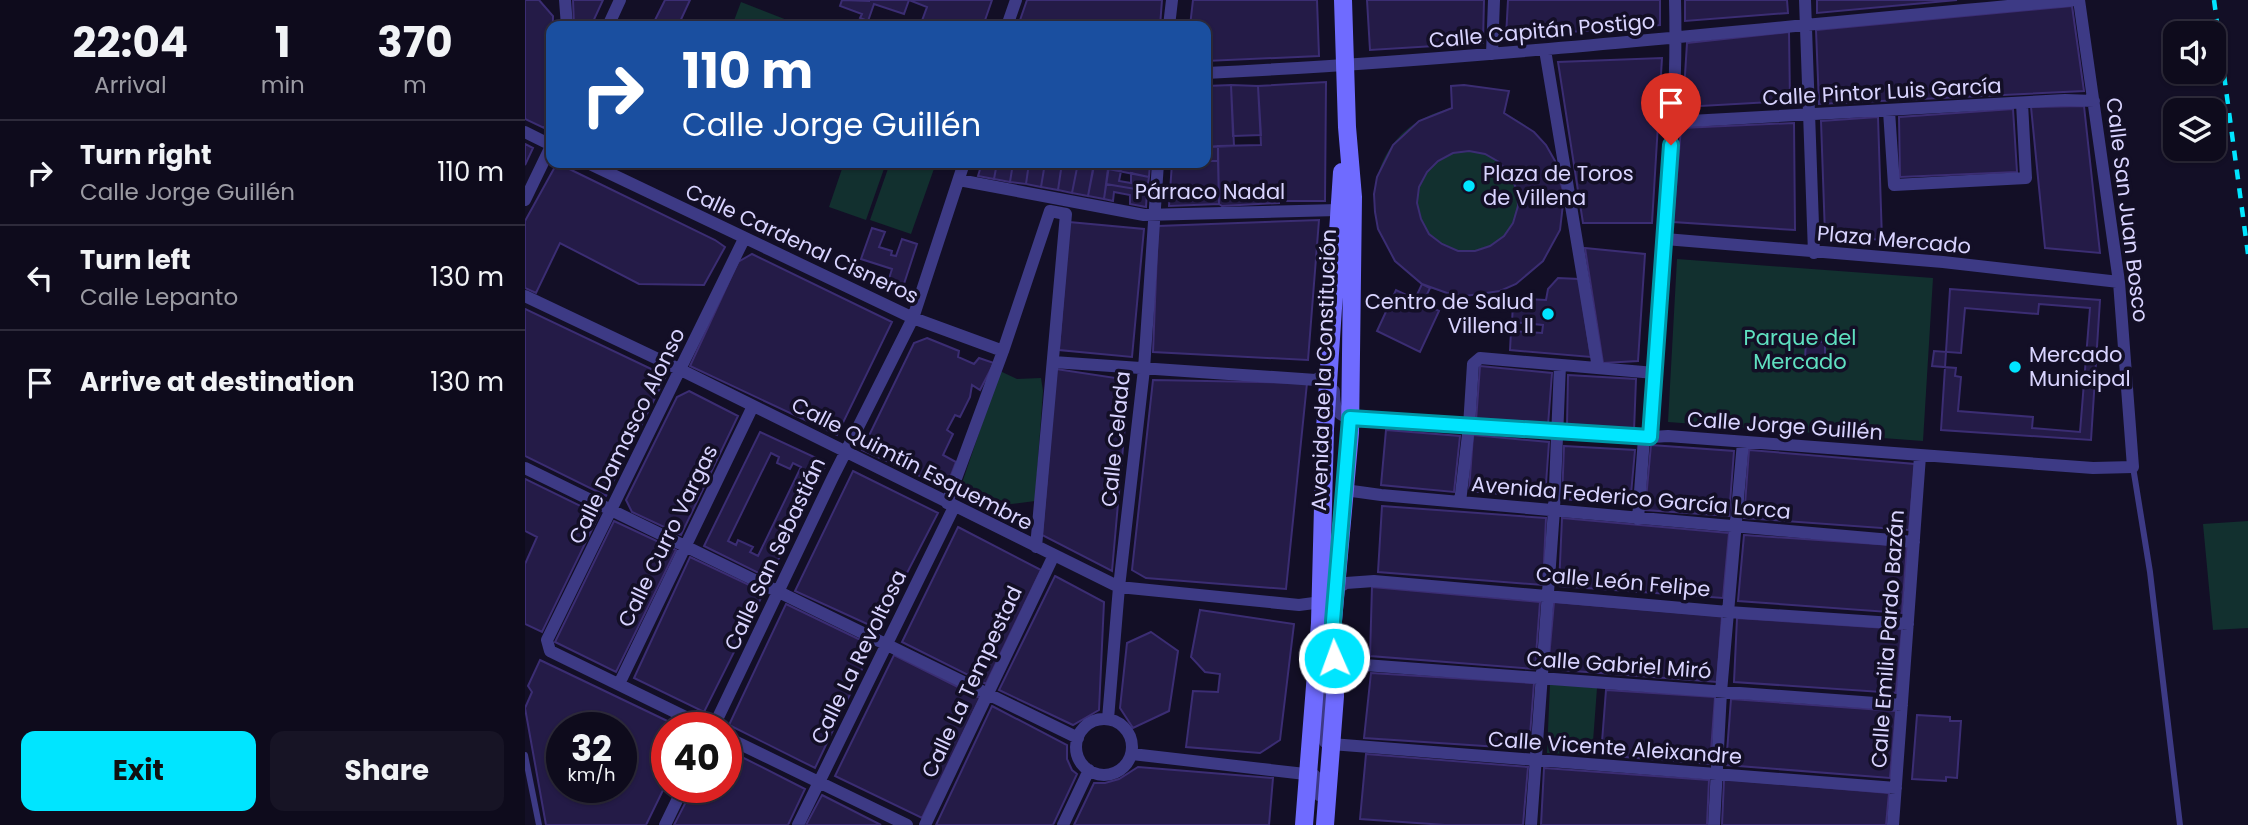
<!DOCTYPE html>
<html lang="en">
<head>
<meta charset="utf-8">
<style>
	body { margin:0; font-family:Poppins,sans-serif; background:#171425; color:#f1f3f6; height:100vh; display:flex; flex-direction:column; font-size:26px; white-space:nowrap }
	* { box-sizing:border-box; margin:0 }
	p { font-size:23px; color:#9b9ba3 }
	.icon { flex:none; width:38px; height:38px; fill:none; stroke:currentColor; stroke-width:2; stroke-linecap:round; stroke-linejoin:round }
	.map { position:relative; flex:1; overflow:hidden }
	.side { display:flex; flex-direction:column; background:#0e0b1c; width:525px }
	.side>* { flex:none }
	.guide { position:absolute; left:21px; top:21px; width:665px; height:147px; border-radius:14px; box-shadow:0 2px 5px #0004,0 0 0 2px #2e2b3b; background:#1a4fa0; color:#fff; overflow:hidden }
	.controls { position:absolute; left:1638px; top:21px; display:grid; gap:14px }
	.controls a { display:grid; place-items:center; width:63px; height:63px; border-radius:14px; background:#0e0b1c; box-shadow:0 2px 5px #0004,0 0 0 2px #2e2b3b; font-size:35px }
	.speed { position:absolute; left:21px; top:712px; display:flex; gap:14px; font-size:35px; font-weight:700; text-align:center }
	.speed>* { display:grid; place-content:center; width:91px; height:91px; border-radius:50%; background:#0e0b1c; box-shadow:0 2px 5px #0004,0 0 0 2px #2e2b3b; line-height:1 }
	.speed small { font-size:18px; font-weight:400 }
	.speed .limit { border:10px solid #d22; background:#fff; color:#111 }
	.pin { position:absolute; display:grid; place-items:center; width:60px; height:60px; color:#fff; margin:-72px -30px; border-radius:50% 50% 50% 0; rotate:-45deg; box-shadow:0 0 7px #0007 }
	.pin .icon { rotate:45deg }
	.me { position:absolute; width:77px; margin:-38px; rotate:358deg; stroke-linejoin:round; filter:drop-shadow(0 0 5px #0008) }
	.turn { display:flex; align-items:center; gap:24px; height:147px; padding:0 21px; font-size:32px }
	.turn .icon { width:91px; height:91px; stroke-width:2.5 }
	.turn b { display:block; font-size:49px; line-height:60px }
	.eta { display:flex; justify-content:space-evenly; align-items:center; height:119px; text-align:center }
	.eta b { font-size:42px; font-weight:700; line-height:49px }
	.primary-button { display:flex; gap:14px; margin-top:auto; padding:14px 21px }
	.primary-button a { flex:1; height:80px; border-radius:14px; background:#00e5ff; color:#111; font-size:28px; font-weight:700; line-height:80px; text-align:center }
	.primary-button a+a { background:#171425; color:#f1f3f6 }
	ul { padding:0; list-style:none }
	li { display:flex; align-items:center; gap:21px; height:105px; padding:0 21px; border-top:2px solid #2e2b3b }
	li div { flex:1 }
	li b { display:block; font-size:26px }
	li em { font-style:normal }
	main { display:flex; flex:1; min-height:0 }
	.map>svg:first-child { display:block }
</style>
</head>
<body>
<main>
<section class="side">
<div class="eta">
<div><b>22:04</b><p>Arrival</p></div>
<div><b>1</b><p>min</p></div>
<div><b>370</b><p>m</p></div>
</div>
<ul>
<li><svg class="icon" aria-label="right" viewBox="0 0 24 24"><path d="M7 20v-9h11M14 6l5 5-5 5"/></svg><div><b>Turn right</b><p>Calle Jorge Guillén</p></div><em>110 m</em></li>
<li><svg class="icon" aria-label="left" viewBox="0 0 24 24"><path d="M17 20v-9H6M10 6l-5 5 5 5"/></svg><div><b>Turn left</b><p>Calle Lepanto</p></div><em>130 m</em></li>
<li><svg class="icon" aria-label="arrive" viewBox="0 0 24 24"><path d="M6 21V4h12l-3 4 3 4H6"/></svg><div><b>Arrive at destination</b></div><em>130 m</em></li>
</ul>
<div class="primary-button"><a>Exit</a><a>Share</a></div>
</section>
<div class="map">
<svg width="1723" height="825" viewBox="0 0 1723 825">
	<rect width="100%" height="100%" fill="#130f26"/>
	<path fill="#12302f" d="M216 2 262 20 260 26H207Z
		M939 85 984 91 979 113C995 121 1010 130 1021 145 1067 208 1018 299 941 296 858 293 819 188 879 132 893 119 909 113 926 108V86Z
		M319 163H361L341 220 304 207Z
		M365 163H411L386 234 345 220Z
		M1152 259 1408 278 1398 441 1143 422Z
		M475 371 492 379 516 378 518 391 510 501 486 504 436 486Z
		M1723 521V628L1688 630 1678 524Z
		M1025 684 1072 688 1067 755 1022 753Z"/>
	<path fill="#241b47" stroke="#3b2d73" stroke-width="2" fill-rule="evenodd" d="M0 0H14L28 16 26 113 19 128 0 119Z
		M48 0H78L66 26H49Z
		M140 0H165L153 26H127Z
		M317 0 344 1V0H467L458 26 432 24V26H395L402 7 384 0 379 14 349 4 343 21 335 18 337 14 315 6Z
		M502 0H637L635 26H493Z
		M668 0H792L794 56 681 61V26H665Z
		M842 0H959L958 43 845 50Z
		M983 0H1135V25L981 37Z
		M1160 0H1262L1263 13 1160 21Z
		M1292 0H1432L1292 13Z
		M1547 6 1559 91 1294 104 1291 30Z
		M1264 32 1265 101 1158 107 1162 43Z
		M1137 58 1127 223H1058L1033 62Z
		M801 82 800 201H754V203L697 206 694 204 693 146 736 145 733 86Z
		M706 85 709 146 682 147V86Z
		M706 85 733 86 736 135 708 136Z
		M939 85 984 91 979 113 1009 132 1021 145 1030 161 1039 195 1035 230 1018 261 991 284 975 291 940 296 922 293 897 284 870 261 853 229 850 212 849 194 852 177 868 145 894 121 927 108 926 86ZM944 151 960 154 974 162 985 175 992 190 993 206 988 223 979 236 965 246 950 251H933L917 244 904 234 896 219 892 203 894 187 902 172 913 161 928 153Z
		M681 86 682 147 693 146V161H681Z
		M1559 106 1575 253 1520 248 1506 107Z
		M1488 109 1492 172 1375 177 1374 117Z
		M1353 117 1357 240 1300 235 1296 121Z
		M1269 123 1270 230 1148 222 1156 128Z
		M0 144 8 148 0 165Z
		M681 161H693L694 204 644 206 647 163Z
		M32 163 190 240 200 247 179 285 114 284 35 243 11 293 0 288V221Z
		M457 163H472L469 179 453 176Z
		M472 163H488L485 182 469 179Z
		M488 163 498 165 499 163H504L501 184 485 182Z
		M504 163H513L512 168 519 169 516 187 501 184Z
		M520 163H537L533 190 516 187Z
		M537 163H541L540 168H545V163H553L547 193 533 190Z
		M553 163 569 166 563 196 547 193Z
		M569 163H579L578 165 584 166 579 199 563 196Z
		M584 163 607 166V163H625L624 177 583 169Z
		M583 169 596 171 594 181 606 183V173L624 177 622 191 581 184Z
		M581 184 622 191 621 207 605 204V195L589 192 588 201 579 199Z
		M794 220 783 360 628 352 633 226Z
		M544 222 619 229 607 357 534 350Z
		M347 228 360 232 354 247 367 251 366 255 371 256 377 239 392 244 377 290 362 285 367 269 336 259Z
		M1060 248 1120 254 1113 361 1078 363Z
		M227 254 367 322 312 435 165 366 213 262Z
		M1033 278 1054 279 1066 357 985 350 986 331 1017 333 1018 325 987 322 988 304 1001 305 1002 299 1021 300 1023 289Z
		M897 284 905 288 898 303 914 311 895 352 852 331 871 290 890 299Z
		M1425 289 1575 300 1566 440 1416 430Z
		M1514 304 1565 308 1555 432 1507 428 1508 417 1433 411 1436 377 1430 376 1431 368 1407 366 1409 351 1436 353 1440 308 1513 314Z
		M0 309 141 376 81 496 0 456Z
		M402 338 434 351 433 357 449 364 454 358 469 363 455 390 447 385 445 397 435 417 430 415 422 430 428 434 418 455 431 462 421 488 337 450 389 343Z
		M1281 341 1300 342V360L1280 359Z
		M955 366 1027 373 1023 425 951 421Z
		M531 369 604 380 587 571 517 535Z
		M1043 375 1111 379 1109 431 1042 426Z
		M628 380 782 383 761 589 621 578 607 570Z
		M164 391 213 416 156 535 107 512 101 500 152 397Z
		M861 430 935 436 929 492 856 485Z
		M235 432 302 463 244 578 179 546ZM246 453 254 457 252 463 265 469 268 463 276 467 233 556 225 552 228 547 213 540 211 545 203 541Z
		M948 435 1024 442 1020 498 944 491Z
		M1126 445 1209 451 1204 516 1120 510Z
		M1039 446 1110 450 1105 505 1037 499Z
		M1224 450 1390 464 1384 530 1219 518Z
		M328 471 413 513 353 629 270 591Z
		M0 479 74 515 17 632 0 624V564L12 537 0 531Z
		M857 506 1021 518 1018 585 853 572Z
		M1037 518 1204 533 1198 598 1034 586Z
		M89 521 151 550 91 672 30 642Z
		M433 527 516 570 461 684 377 642Z
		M1219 535 1382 546 1377 613 1213 601Z
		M165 557 239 592 179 712 109 678Z
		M530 576 579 602 574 710 548 725 474 690Z
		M847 587 1015 602 1010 669 845 656Z
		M1029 602 1197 616 1192 682 1023 669Z
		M261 604 348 646 290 768 204 725Z
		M675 610 769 624 755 740 735 753 661 747 668 691 693 692 695 674 680 672 666 657Z
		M1212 618 1377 629 1371 693 1209 682Z
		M626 632 653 651 644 711 608 728 595 708 602 643Z
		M369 655 455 698 397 818 310 776Z
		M15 660 157 728H142V782L121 825H21L0 708 7 692 3 686ZM37 728H96V788H37Z
		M846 673 1009 683 1004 749 839 738Z
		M1081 690 1190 697 1185 764 1076 755Z
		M1206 699 1371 711 1365 778 1201 765Z
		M467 706 542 745V759L547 770 552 774 528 825H411Z
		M1392 715 1425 717V721H1436L1432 778 1421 777V781L1387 779Z
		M201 749 280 789 263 825H149L168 788H201Z
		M841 754 1003 767 998 825H920L835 819Z
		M613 767 748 778 744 825H549L569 783H580L594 779Z
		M1019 768 1184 780 1182 825H1016Z
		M1199 779 1364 793 1361 825H1197Z
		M297 795 356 825H281Z"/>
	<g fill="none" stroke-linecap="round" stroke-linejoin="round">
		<path stroke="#3d3a85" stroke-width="6" d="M1608 467 1625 572 1655 825
			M0 755 14 825"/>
		<path stroke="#3d3a85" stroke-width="12" d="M40 0 42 26
			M1280 0 1289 253
			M83 26 95 0
			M482 26 491 0
			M644 26 647 0
			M1020 50 1073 368
			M967 54 969 0
			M681 73C972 59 1261 25 1550 0
			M1364 111 1369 185 1501 178 1497 103
			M1147 122 1540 100 1569 101
			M0 132 26 145
			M63 163 388 318 478 351
			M434 180 619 215 813 210
			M0 200 26 146
			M1140 239 1418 262 1594 282
			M0 296 156 370 594 587 774 605 789 603 821 583 849 581 1203 612 1383 624
			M528 362 791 380 804 371
			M809 391C809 405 810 415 825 418L1112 438 1143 436 1568 468 1608 467 1594 282 1554 0
			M1125 437C1131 292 1154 146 1150 0
			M0 468 553 738
			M820 487 827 491 856 495 1389 542
			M935 502 944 426 948 364 955 358 1130 373
			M422 503 478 351 525 211 541 214 511 547
			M1113 519 1119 438
			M809 658 826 664 1377 705
			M94 684 228 406
			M792 685C803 705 791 725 800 742L806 744 1371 788
			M583 719 594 587 619 369 633 163
			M551 747a28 28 0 1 1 56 0a28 28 0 1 1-56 0Z
			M183 728 25 651 22 640 219 239
			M188 728 307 479 388 318 439 163
			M201 737 382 825
			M607 754 789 775 795 782 794 795
			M140 825 158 788
			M273 825 429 507
			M400 825 529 555
			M538 825 564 770
			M1006 825 1029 510 1035 365
			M1189 825 1196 692 1218 442
			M1368 825 1395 456"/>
		<path stroke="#6f6bff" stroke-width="18" d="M779 825 795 623 800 429 817 172
			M800 825 810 696 808 621 825 433 828 197 822 127 818 0"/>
		<path stroke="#00e5ff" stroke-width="4.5" stroke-dasharray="10 9" stroke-linecap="butt" d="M1689 0 1723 254"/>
	</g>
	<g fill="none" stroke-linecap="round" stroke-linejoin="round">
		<defs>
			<path id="route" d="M809 658 808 621 825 418 1125 437 1146 145"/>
		</defs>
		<use href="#route" stroke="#0095a6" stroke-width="18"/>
		<use href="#route" stroke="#00e5ff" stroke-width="12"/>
	</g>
	<g fill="#00e5ff" stroke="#130f26" stroke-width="2.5">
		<circle cx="944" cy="186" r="7"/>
		<circle cx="1023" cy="314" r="7"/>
		<circle cx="1490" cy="367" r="7"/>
	</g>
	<g text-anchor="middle" stroke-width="7" stroke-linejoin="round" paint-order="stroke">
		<g font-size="21" fill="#d9d4ff" stroke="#130f26">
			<text transform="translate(1017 31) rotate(-5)" y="7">Calle Capitán Postigo</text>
			<text transform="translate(1357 92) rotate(-3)" y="7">Calle Pintor Luis García</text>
			<text x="685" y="199">Párraco Nadal</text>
			<text transform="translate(1602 210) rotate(83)" y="7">Calle San Juan Bosco</text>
			<text transform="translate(1369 240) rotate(5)" y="7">Plaza Mercado</text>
			<text transform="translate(277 244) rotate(25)" y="7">Calle Cardenal Cisneros</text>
			<text transform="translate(799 370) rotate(-88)" y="7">Avenida de la Constitución</text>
			<text transform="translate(1260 426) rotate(4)" y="7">Calle Jorge Guillén</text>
			<text transform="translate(102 436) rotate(-64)" y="7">Calle Damasco Alonso</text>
			<text transform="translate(591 439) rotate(-84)" y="7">Calle Celada</text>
			<text transform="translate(387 464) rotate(27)" y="7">Calle Quimtín Esquembre</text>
			<text transform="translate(1106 498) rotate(5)" y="7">Avenida Federico García Lorca</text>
			<text transform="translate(143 536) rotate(-64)" y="7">Calle Curro Vargas</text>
			<text transform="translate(250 554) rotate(-65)" y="7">Calle San Sebastián</text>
			<text transform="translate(1098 582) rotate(5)" y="7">Calle León Felipe</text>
			<text transform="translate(1363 639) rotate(-86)" y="7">Calle Emilia Pardo Bazán</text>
			<text transform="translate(334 657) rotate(-64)" y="7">Calle La Revoltosa</text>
			<text transform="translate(1094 665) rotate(4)" y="7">Calle Gabriel Miró</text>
			<text transform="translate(447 682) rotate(-65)" y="7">Calle La Tempestad</text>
			<text transform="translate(1090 748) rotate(4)" y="7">Calle Vicente Aleixandre</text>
		</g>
		<g font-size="21" fill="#d9d4ff" stroke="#130f26" text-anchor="start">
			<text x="958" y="181">Plaza de Toros<tspan x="958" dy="24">de Villena</tspan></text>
			<text x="1009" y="309" text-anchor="end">Centro de Salud<tspan x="1009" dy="24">Villena II</tspan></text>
			<text x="1504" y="362">Mercado<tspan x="1504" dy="24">Municipal</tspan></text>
		</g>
		<g font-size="21" fill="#5fe0c0" stroke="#130f26">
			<text x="1275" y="345">Parque del<tspan x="1275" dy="24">Mercado</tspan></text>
		</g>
	</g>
</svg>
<div class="controls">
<a><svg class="icon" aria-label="sound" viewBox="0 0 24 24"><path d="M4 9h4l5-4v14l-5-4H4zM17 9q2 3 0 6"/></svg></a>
<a><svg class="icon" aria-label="layers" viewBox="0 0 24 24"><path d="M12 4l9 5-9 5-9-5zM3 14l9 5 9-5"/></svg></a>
</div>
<div class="speed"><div>32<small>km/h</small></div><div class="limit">40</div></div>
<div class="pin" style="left:1146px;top:145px;background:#d93025"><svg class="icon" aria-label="arrive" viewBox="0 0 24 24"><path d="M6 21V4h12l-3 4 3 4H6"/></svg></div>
<svg class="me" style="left:809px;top:658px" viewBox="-20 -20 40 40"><circle r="17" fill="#00e5ff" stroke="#fff" stroke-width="3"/><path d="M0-11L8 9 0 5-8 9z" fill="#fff"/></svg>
<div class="guide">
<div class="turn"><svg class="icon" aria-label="right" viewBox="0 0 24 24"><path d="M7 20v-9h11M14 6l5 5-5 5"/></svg><div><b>110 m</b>Calle Jorge Guillén</div></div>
</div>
</div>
</main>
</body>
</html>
